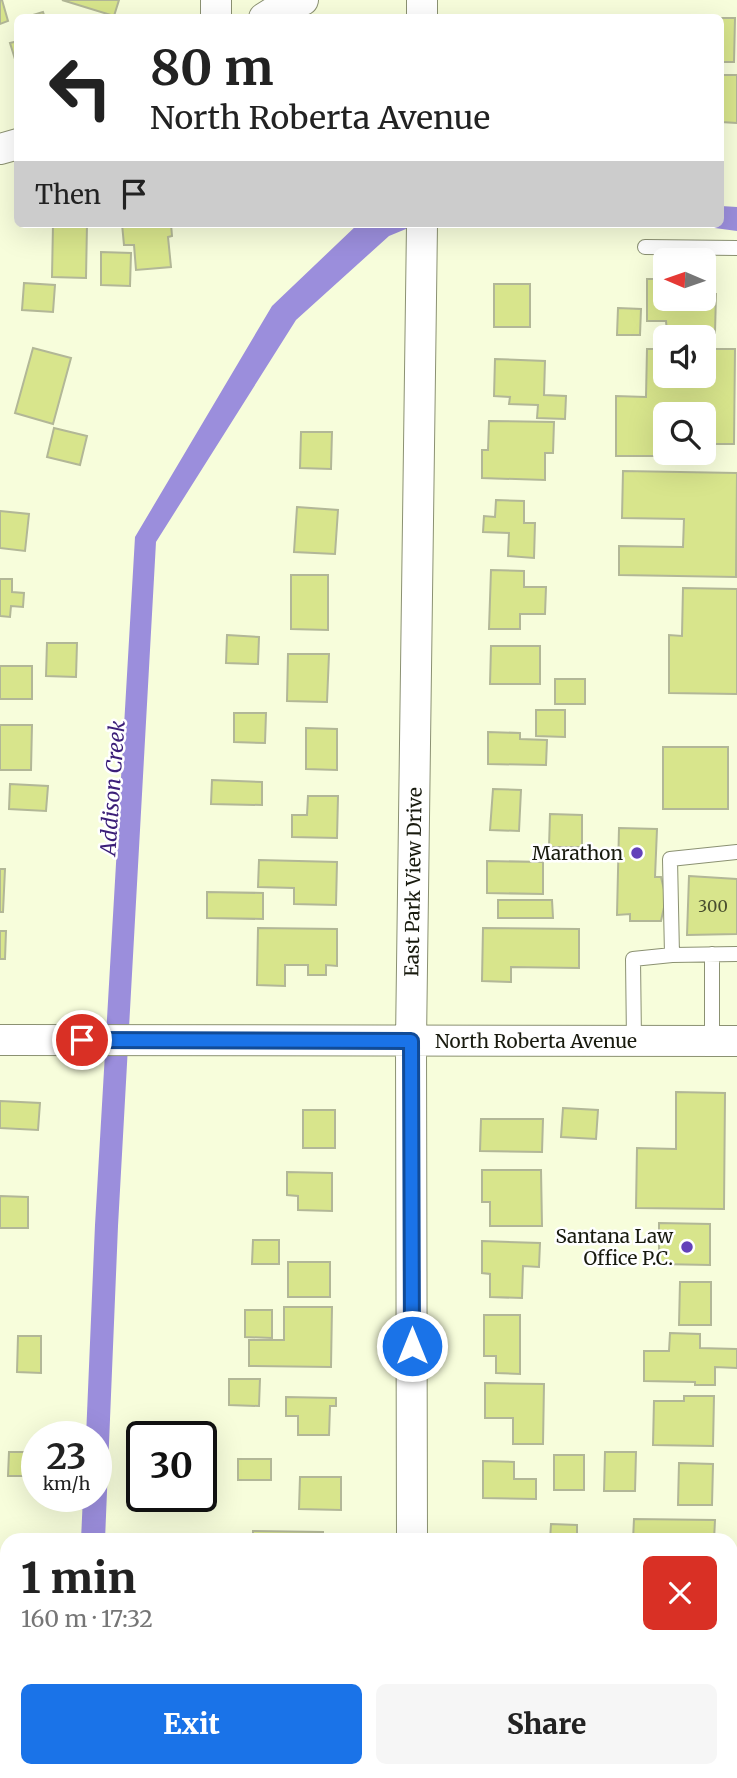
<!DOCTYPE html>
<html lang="en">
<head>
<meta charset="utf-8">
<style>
	body { margin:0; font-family:Merriweather,serif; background:#f6f6f6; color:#222; height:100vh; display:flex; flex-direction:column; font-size:26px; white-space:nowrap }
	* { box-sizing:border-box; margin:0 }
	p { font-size:23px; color:#767676 }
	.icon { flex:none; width:38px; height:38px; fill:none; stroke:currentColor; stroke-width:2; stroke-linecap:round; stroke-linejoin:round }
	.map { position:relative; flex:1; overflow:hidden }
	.panel { position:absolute; left:0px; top:1533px; width:738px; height:245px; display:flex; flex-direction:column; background:#fff; border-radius:21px 21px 0 0; box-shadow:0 7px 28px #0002 }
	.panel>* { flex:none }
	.guide { position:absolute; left:14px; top:14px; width:710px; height:214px; border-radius:10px; box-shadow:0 7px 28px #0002; background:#fff; color:#222; overflow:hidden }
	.needle { width:46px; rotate:272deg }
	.tools { position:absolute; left:653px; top:248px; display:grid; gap:14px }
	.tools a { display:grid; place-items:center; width:63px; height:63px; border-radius:10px; background:#fff; box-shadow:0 7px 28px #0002; font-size:35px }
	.speed { position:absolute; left:21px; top:1421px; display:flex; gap:14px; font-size:35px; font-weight:700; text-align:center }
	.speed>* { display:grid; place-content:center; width:91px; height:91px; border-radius:50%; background:#fff; box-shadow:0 7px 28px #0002; line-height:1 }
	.speed small { font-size:18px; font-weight:400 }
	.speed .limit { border:4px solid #111; border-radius:10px; background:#fff; color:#111 }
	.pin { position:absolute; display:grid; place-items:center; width:60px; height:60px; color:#fff; margin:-30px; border:4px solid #fff; border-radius:50%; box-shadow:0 2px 7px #0007 }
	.me { position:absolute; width:77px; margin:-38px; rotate:0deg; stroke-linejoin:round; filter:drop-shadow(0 0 5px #0008) }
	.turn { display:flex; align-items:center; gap:24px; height:147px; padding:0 21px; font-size:32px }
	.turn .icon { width:91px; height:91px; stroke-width:2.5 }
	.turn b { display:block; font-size:49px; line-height:60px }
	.then { display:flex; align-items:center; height:66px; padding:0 21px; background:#0003; gap:14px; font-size:26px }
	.round { display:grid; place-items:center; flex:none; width:74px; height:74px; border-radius:10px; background:#f6f6f6 }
	.summary { display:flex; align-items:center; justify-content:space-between; height:119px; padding:0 21px }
	h1 { font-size:42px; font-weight:800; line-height:52px }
	.action { display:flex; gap:14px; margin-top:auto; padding:14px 21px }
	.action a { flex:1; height:80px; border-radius:10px; background:#1a73e8; color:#fff; font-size:28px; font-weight:800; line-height:80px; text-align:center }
	.action a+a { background:#f6f6f6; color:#222 }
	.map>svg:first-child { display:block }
</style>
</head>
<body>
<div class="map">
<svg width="737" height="1778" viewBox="0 0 737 1778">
	<rect width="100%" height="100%" fill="#f7fddb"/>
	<path fill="#c5bdf5" d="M117 1771H388V1778H117Z"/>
	<path fill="#9b8edc" d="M721 206 737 207V231L685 224H721Z
		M358 224H418L389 236 296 320 156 542 118 1226 105 1540H81L83 1496H96V1437H86L95 1225 135 537 272 306Z"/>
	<path fill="#d8e58c" stroke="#b2b797" stroke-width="2" fill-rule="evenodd" d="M0 0H2L8 21 0 24Z
		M62 0H119L114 16Z
		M43 12 45 18H23Z
		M621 16 720 18H621Z
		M721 18H735L734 62H721Z
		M18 41V69L10 43Z
		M721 75H737V123L721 122Z
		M53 224H87L86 278 52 277Z
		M122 224H171L172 236 168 237 171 267 136 270 134 245H124Z
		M101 252 131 253 130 286 101 285Z
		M656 259H709L708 294H716L715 333 667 332 666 321H647V279H655ZM665 261H704V299H665Z
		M24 283 55 285 53 312 22 310Z
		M494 284H530V327H494Z
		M618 308 641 309 640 335H617Z
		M33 348 71 358 53 424 15 413Z
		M647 349H665V376H704V349H735L734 444H704V415H665V443H654V456H616V396L646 397Z
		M495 359 545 361 544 395 566 396 565 419 537 418 538 405 509 404 510 397 494 396Z
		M489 421 554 422 553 453H545V480L482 478V450H488Z
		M54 428 87 436 80 465 47 457Z
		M301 432H332L331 469 300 468Z
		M623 471 737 473 736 577 619 575V546L683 547 684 519 622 518Z
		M496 500 524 501V523H535L534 558 508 556 509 533 483 532 484 516 495 517Z
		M297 507 338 510 335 554 294 552Z
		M0 511 29 514 25 551 0 548Z
		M491 570 524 571V587H546L545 614H520V629H489Z
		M291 575H328V630L291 629Z
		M0 579H12V592L24 593 23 607 11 606 10 617 0 616Z
		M683 588 737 589V694L669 693V635L682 636Z
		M227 635 259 637 258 664 226 663Z
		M47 643H77L76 677 46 676Z
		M491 646H540V684H490Z
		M288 654H329L327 702 287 701Z
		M0 666H32V699H0Z
		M555 679H585V704H555Z
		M536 710H565V737L536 736Z
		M234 713H266L265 743 234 742Z
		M0 725H32L31 770H0Z
		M306 728 337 729V770L306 769Z
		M488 732 520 733V739L547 740 546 765 488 764Z
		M663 747H728V809H663Z
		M212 780 262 782V805L211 804Z
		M10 784 48 786 46 811 9 809Z
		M493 789 521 790 519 831 490 830Z
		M308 796H338L337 838 292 837V815H307Z
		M550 814 582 815V847H549Z
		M619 828 657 829 655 877H661L666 898 661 921H630V914L617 915Z
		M259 860 337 862 336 905 294 904V888L258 887Z
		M487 861 543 862V894L487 893Z
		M0 869H5L3 912H0Z
		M689 876 737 879V934L687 935Z
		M207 892 263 893V919L207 918Z
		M498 900H552L553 918H498Z
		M258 928 337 929V966L326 965V975H308V965H285V986L257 985Z
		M483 928 579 929V968L511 967V982L482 981Z
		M0 931H6L5 959H0Z
		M676 1092 725 1093 724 1209 636 1208 637 1148 676 1149Z
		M0 1101 40 1103 38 1130 0 1128Z
		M563 1108 598 1110 596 1139 561 1137Z
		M303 1110H335V1148H303Z
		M481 1119H543L542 1152 480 1151Z
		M482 1170H541L542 1226H490V1202H482Z
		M287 1172 332 1173V1211L298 1210V1196L287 1195Z
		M0 1196 28 1197V1228H0Z
		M659 1223 710 1224V1265L659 1264Z
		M253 1240H279V1264H252Z
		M482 1241 540 1243 539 1267 523 1266 522 1298 490 1297V1274L482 1273Z
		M288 1262H330V1297H288Z
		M680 1282H711V1325H679Z
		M284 1307H332L331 1367 249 1366V1340H284Z
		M245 1310H272V1338L245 1337Z
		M484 1315H520V1374L496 1373V1356H484Z
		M670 1333 700 1334V1348L737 1349V1368L715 1367V1385H695V1382L644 1381V1351H669Z
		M18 1336H41V1373L17 1372Z
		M229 1379H260L259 1406 229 1405Z
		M485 1383 544 1384 543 1444H513V1418H485Z
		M684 1396H714L713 1446 653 1445 654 1401H684Z
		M286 1397 336 1398V1406H330L329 1435H298V1416H286Z
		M9 1452H35V1476H8Z
		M605 1452H636L635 1491H604Z
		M554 1455H584V1490H554Z
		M238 1459H271V1480H238Z
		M483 1461 514 1462V1479H536V1499L483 1498Z
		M679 1463 713 1464 712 1505H678Z
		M300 1477H341V1510L299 1509Z
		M634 1519 715 1520 714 1540H633Z
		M551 1524 577 1525V1540H550Z
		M253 1531 323 1532V1540H253Z
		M0 1705H7V1734H0Z
		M232 1771H253L256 1778H229Z
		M477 1771H508V1778H477Z"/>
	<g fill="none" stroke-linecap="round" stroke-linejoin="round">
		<defs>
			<path id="lane" d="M645 247 737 248
				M712 954V1041
				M672 955 737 954
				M634 1041 633 959 672 955 670 859 737 852
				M552 1777H737"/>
			<path id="street" d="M216 18V0
				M264 18 280 8 303 0
				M422 18V0
				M0 149 18 144
				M0 1040 737 1041
				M412 1540 411 1041 422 224
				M413 1771V1778"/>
		</defs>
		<use href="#lane" stroke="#8b9172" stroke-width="16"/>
		<use href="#street" stroke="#8b9172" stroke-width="32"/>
		<use href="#lane" stroke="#fff" stroke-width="14"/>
		<use href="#street" stroke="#fff" stroke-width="30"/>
	</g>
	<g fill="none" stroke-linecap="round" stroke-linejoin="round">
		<defs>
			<path id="route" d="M82 1040 411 1041 412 1346"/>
		</defs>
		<use href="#route" stroke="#114b97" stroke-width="18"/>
		<use href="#route" stroke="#1a73e8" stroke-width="12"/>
	</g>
	<g fill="#6341b9" stroke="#fff" stroke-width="2.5">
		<circle cx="637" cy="853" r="7"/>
		<circle cx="687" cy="1247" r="7"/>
	</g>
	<g text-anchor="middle" stroke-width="5" stroke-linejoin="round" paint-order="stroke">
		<g font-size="16" fill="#484d2e">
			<text x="713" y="912">300</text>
		</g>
		<g font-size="19" fill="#181a0e" stroke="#fff" text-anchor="end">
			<text x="623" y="860">Marathon</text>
			<text x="673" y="1243">Santana Law<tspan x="673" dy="22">Office P.C.</tspan></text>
		</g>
		<g font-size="19" fill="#181a0e" stroke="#fff">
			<text transform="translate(413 882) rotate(-89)" y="7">East Park View Drive</text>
			<text x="536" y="1048">North Roberta Avenue</text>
		</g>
		<g font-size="21" font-style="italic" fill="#3b1e78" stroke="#fff">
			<text transform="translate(113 788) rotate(-86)" y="7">Addison Creek</text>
		</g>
	</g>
</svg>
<div class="tools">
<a><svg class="needle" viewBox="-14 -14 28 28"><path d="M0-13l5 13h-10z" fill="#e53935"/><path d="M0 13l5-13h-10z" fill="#767676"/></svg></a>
<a><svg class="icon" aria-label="sound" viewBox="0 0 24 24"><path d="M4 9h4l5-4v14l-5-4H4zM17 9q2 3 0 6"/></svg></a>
<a><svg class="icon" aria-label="search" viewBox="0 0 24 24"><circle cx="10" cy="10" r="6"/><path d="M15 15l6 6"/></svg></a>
</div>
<div class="speed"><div>23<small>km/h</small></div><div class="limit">30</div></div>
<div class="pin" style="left:82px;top:1040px;background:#d93025"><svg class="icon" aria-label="arrive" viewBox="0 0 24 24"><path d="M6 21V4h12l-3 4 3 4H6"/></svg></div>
<svg class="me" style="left:412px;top:1346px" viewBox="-20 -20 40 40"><circle r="17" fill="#1a73e8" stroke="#fff" stroke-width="3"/><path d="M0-11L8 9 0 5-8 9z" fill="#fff"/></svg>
<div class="guide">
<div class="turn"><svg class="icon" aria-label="left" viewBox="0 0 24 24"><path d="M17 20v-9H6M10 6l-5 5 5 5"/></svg><div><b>80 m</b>North Roberta Avenue</div></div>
<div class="then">Then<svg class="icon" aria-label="arrive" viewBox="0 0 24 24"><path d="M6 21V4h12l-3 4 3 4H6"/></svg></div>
</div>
<section class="panel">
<div class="summary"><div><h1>1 min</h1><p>160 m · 17:32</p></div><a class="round" style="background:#d93025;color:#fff"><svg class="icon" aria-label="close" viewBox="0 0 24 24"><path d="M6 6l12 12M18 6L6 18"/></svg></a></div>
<div class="action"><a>Exit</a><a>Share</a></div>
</section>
</div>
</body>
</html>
